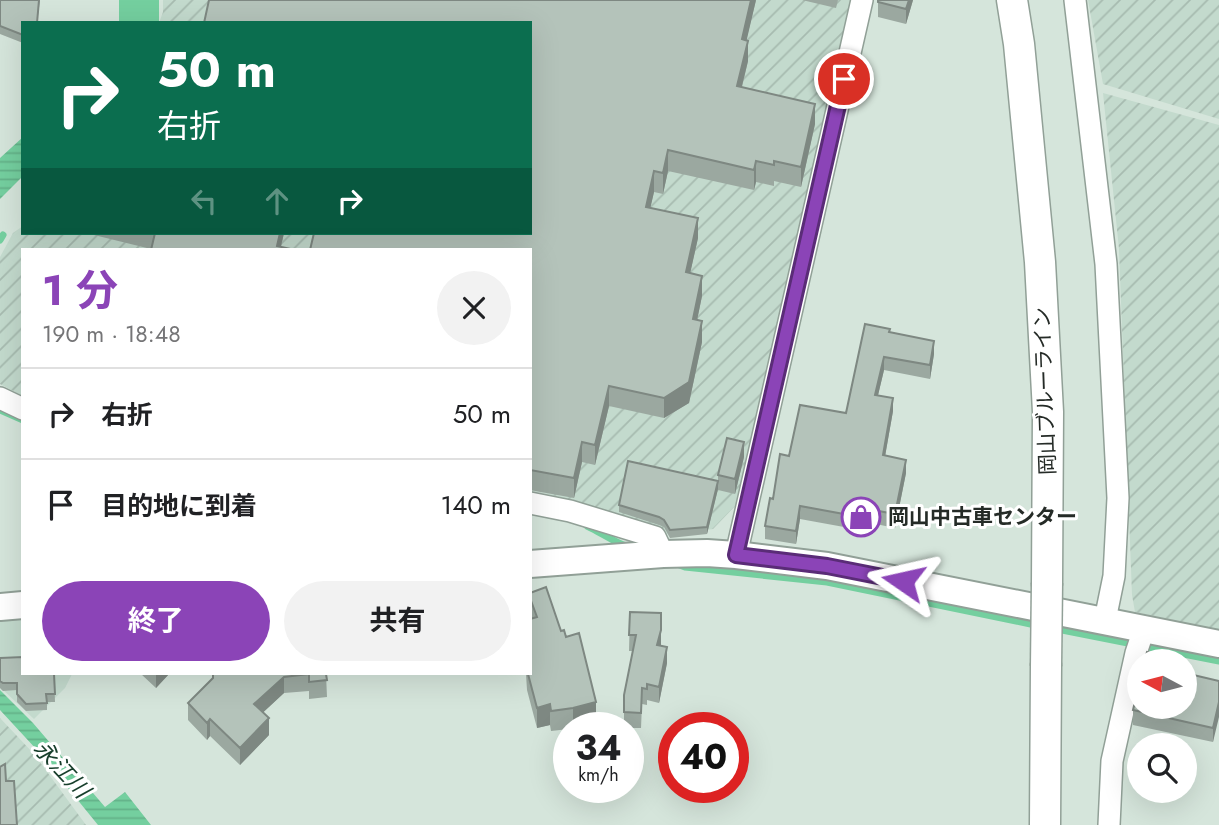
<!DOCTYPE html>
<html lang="ja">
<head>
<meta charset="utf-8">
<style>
	body { margin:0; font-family:Jost,"Noto Sans JP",sans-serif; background:#f2f2f2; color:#202124; height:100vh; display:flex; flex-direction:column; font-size:26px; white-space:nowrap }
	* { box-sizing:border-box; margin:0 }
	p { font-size:23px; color:#757577 }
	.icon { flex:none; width:38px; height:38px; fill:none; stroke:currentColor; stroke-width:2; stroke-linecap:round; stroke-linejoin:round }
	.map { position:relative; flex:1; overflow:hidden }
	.drawer { position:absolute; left:21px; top:248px; width:511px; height:427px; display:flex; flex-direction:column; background:#fff; border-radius:0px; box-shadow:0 7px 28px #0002 }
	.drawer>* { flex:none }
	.guide { position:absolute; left:21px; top:21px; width:511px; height:214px; border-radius:0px; box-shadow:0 7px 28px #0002; background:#0b6e4f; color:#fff; overflow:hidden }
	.needle { width:46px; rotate:277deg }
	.tools { position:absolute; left:1127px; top:649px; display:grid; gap:14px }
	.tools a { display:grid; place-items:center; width:70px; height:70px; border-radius:50%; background:#fff; box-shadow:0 7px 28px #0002; font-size:35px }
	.speed { position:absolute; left:553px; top:712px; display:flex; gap:14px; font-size:35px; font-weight:700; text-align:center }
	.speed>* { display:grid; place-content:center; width:91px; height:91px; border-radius:50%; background:#fff; box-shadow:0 7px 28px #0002; line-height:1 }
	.speed small { font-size:18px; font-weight:400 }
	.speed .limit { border:10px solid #d22; background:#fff; color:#111 }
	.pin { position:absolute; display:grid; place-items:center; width:60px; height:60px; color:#fff; margin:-30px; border:4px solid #fff; border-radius:50%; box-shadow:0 2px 7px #0007 }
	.me { position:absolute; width:77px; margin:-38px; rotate:281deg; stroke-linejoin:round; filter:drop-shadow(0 0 5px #0008) }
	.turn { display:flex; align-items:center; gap:24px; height:147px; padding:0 21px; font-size:32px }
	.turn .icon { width:91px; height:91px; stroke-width:2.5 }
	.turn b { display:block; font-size:49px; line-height:60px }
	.lanes { display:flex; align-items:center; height:66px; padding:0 21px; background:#0003; justify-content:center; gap:35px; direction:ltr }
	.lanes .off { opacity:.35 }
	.round { display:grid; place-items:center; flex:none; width:74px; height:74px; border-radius:37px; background:#f2f2f2 }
	.summary { display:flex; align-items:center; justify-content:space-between; height:119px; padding:0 21px }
	h1 { font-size:42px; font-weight:700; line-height:52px; color:#8b44b7 }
	.primary-button { display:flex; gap:14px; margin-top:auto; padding:14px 21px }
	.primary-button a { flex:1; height:80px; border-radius:42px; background:#8b44b7; color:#fff; font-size:28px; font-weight:700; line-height:80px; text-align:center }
	.primary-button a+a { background:#f2f2f2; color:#202124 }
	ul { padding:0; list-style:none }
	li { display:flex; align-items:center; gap:21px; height:91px; padding:0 21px; border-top:2px solid #e0e0e0 }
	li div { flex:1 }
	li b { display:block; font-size:26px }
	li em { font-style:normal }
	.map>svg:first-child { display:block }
</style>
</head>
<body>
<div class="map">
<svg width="1219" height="825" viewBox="0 0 1219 825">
	<defs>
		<pattern id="industrial-furrows" width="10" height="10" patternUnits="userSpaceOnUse" patternTransform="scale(1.75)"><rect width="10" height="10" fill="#c3dacd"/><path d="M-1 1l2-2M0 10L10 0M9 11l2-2" fill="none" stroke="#a7bbb0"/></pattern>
		<pattern id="water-rules" width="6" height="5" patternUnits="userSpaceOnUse" patternTransform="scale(1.75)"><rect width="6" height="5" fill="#74cf9f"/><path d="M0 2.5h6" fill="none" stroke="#64b289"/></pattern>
	</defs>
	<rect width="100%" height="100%" fill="#d5e5db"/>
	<path fill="#c3dacd" d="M23 618V674H72L65 688 34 719 0 687V621Z"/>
	<path fill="url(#industrial-furrows)" d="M163 0H852L738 503 713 529 670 535 577 501 539 492 530 491V250H23V396L0 384V257L13 233 23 226V233H530V23H159L163 12Z
		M1088 0H1219V119L1103 84Z
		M1103 93 1219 125V630L1135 612 1132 595 1119 249Z
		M0 718 34 754 86 825H0Z"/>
	<path fill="url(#water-rules)" d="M23 137V176L0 199V158Z
		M0 690 33 723 105 807 125 792 151 825H98L37 750 0 710Z"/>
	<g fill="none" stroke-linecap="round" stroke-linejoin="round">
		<path stroke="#74cf9f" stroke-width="7" d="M0 240 3 235
			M0 410 23 420
			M587 526C600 532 614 542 626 546
			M677 564 685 567 827 582 1040 626
			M1052 628 1219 661"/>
		<path stroke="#74cf9f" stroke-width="40" d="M139 0V23"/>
		<defs>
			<path id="minor" d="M1075 0 1106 264 1118 498 1114 576 1105 620
				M0 398 23 409
				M530 503 570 511 655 537 663 554
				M736 555 862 0
				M1109 825 1112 761 1136 653 1144 629"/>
			<path id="tertiary" d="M530 564 663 554 707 553 736 555 827 566 1219 644
				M0 607 23 605"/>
			<path id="secondary" d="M1012 0 1019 44 1040 262 1048 412 1047 583
				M1045 825 1046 666"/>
		</defs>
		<use href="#minor" stroke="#91a097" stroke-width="24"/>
		<use href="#tertiary" stroke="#91a097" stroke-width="30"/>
		<use href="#secondary" stroke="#91a097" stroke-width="33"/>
		<use href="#minor" stroke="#fff" stroke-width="21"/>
		<use href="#tertiary" stroke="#fff" stroke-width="26"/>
		<use href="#secondary" stroke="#fff" stroke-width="30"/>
		<defs>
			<path id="secondary-bridge" d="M1046 666 1047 583"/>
		</defs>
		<use href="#secondary-bridge" stroke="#91a097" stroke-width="33" stroke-linecap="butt"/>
		<use href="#secondary-bridge" stroke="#fff" stroke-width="30"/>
	</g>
	<path fill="#9ba8a0" d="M0 0H40L37 23H23V43L0 34Z
		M756 0 746 41 748 61 742 87 815 124 801 187 774 181V186L756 182 754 190 668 171 663 194 654 192 650 208 698 238 690 273 702 296 697 320 702 342 689 403 664 418 609 406 595 465 582 462 574 498 530 490V250Z
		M802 0H838L836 8Z
		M913 0 906 24 878 17V2Z
		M94 233H284L281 247 151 249 94 235Z
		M890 332 934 354 930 379 884 370 878 395 893 411 885 456 906 473 895 528 857 520 855 529 800 519 796 544 765 539V526L773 499 789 456 846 413Z
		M744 457 735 494 718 490V475Z
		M718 489 707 534 670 538 664 527 659 525 619 512V505Z
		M530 593 561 631 596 723 576 728H569V729L551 731 550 725 537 728 527 690 526 674H530Z
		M630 612 661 646 667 663 659 703 647 700V705L642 704 641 728H624V695L633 651H629Z
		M0 658 54 674 55 702H47V710L26 711 17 702V690L3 691 0 688Z
		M141 674H169L156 688Z
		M212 674H326L327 697 309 699V691L284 693 263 712 269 735 240 765 210 736 207 740 188 720V703L212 679Z
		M1219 681 1213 742 1133 725V710Z"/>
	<path fill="#7e8882" d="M751 0H756L742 60V39Z
		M909 0H913L906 24V9Z
		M748 41V61L737 106V86Z
		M815 104V124L801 187V167Z
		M668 150V171L663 194V173Z
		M756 161V182L754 190V170Z
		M654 171V192L646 227V207Z
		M698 218V238L686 292V272Z
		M280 233H284L280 250 277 246Z
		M702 276V296L693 340V319Z
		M702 321V342L689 403 664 418V398Z
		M934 341V354L930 379V365Z
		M884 357V370L875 408V395Z
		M609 386V406L595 465V445Z
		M893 398V411L883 468V455Z
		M582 442V462L574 498V478Z
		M744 442V457L735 494V479Z
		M906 460V473L895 528V514Z
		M718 481V489L707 534V527Z
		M800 506V519L796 544V531Z
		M857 507V520L855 529V516Z
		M661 613V646L657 645Z
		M667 647V663L659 703V687Z
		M156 674H169L156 688Z
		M284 677V693L254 721V704Z
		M596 702V723L573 728V708Z
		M1219 702V717L1213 742V728Z
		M550 704V725L537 728V708Z
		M269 718V735L240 765V748Z
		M210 719V736L207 740V723Z"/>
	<path fill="#b4c3ba" stroke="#7e8882" stroke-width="2" d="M0 0H39L37 23H23V35L0 26Z
		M209 0H751L742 39 748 41 737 86 815 104 801 167 774 161V165L756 161 754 170 668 150 663 173 654 171 646 207 698 218 686 272 702 276 693 319 702 321 689 382 664 398 609 386 595 445 582 442 574 478 530 470V250H310L314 233H530V23H204Z
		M878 0H909L906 9 878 2Z
		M155 233H280L277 246 295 250H151Z
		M865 324 890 329 889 332 934 341 930 365 884 357 875 395 893 398 883 455 906 460 895 514 857 507 855 516 800 506 796 531 765 526 770 498 773 499 780 454 789 456 800 405 846 413Z
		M727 438 744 442 735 479 718 475Z
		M628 461 718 481 707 527 670 530 664 520 659 517 619 505Z
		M546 587 561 631 564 630 566 637 579 633 596 702 573 708 551 711 550 704 537 708 528 674H530L531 669 530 619 537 617 530 598V593Z
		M630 612 661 613V630L657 645 667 647 659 687 647 684V689L642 688 641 713 624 712V695L636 635H629Z
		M1147 652 1180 659 1179 662H1144Z
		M23 657V674H54L55 694H46L47 703 26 704 17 694V683H3L0 681V658Z
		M1185 673 1219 681V702L1213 728 1133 710 1139 685V707H1185Z
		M213 674H326L327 680 309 682V674L284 677 254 704 269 718 240 748 210 719 207 723 188 703 213 678Z
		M5 764 6 781H14L17 825H0V767Z"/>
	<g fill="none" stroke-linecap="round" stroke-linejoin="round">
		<defs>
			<path id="route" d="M844 79 736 555 827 566 903 581"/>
		</defs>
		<use href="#route" stroke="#5a2c77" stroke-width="18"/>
		<use href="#route" stroke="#8b44b7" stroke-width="12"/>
	</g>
	<defs>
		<symbol id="shop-ring" viewBox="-11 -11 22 22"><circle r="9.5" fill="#fff" stroke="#8b44b7" stroke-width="1.5"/><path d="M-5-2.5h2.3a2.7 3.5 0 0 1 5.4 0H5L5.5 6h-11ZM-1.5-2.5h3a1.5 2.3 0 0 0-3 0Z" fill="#8b44b7"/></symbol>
	</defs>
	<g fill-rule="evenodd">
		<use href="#shop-ring" x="839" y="495" width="44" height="44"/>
	</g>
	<g text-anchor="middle" stroke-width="6" stroke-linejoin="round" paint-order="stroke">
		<g font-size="21" fill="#252b27" stroke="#fff">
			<text transform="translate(1045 391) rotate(-92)" y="7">岡山ブルーライン</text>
		</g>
		<g font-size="21" font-weight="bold" fill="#252b27" stroke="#fff" text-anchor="start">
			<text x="888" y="524">岡山中古車センター</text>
		</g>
		<g font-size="23" font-style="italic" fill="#173e2b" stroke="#fff">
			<text transform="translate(62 769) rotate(47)" y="8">永江川</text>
		</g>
	</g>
</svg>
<div class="tools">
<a><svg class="needle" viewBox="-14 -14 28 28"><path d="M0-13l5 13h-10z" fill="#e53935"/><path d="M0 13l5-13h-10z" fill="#757577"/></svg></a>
<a><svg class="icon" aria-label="search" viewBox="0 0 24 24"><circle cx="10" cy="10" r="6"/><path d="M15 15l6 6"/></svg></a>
</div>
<div class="speed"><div>34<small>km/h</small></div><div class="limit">40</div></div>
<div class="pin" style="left:844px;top:79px;background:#d93025"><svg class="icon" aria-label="arrive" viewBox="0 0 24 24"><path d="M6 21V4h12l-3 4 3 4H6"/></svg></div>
<svg class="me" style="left:903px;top:581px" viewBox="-20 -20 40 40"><path d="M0-17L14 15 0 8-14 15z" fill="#8b44b7" stroke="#fff" stroke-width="4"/></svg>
<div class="guide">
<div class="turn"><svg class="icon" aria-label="right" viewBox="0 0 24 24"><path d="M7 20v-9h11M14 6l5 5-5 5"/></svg><div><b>50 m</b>右折</div></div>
<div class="lanes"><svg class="icon off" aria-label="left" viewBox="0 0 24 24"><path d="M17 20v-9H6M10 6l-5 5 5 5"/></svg><svg class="icon off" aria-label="ahead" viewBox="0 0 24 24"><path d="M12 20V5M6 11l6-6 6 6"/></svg><svg class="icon" aria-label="right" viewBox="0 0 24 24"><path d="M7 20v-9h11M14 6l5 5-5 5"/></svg></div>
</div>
<section class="drawer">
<div class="summary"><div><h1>1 分</h1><p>190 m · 18:48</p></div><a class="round"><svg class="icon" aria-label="close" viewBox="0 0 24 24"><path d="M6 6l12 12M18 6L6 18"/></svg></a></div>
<ul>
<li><svg class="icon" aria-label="right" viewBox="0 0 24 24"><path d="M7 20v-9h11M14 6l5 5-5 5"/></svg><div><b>右折</b></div><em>50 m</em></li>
<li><svg class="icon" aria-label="arrive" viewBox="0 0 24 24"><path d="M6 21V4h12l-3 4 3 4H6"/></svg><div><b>目的地に到着</b></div><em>140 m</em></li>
</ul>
<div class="primary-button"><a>終了</a><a>共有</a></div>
</section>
</div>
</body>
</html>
